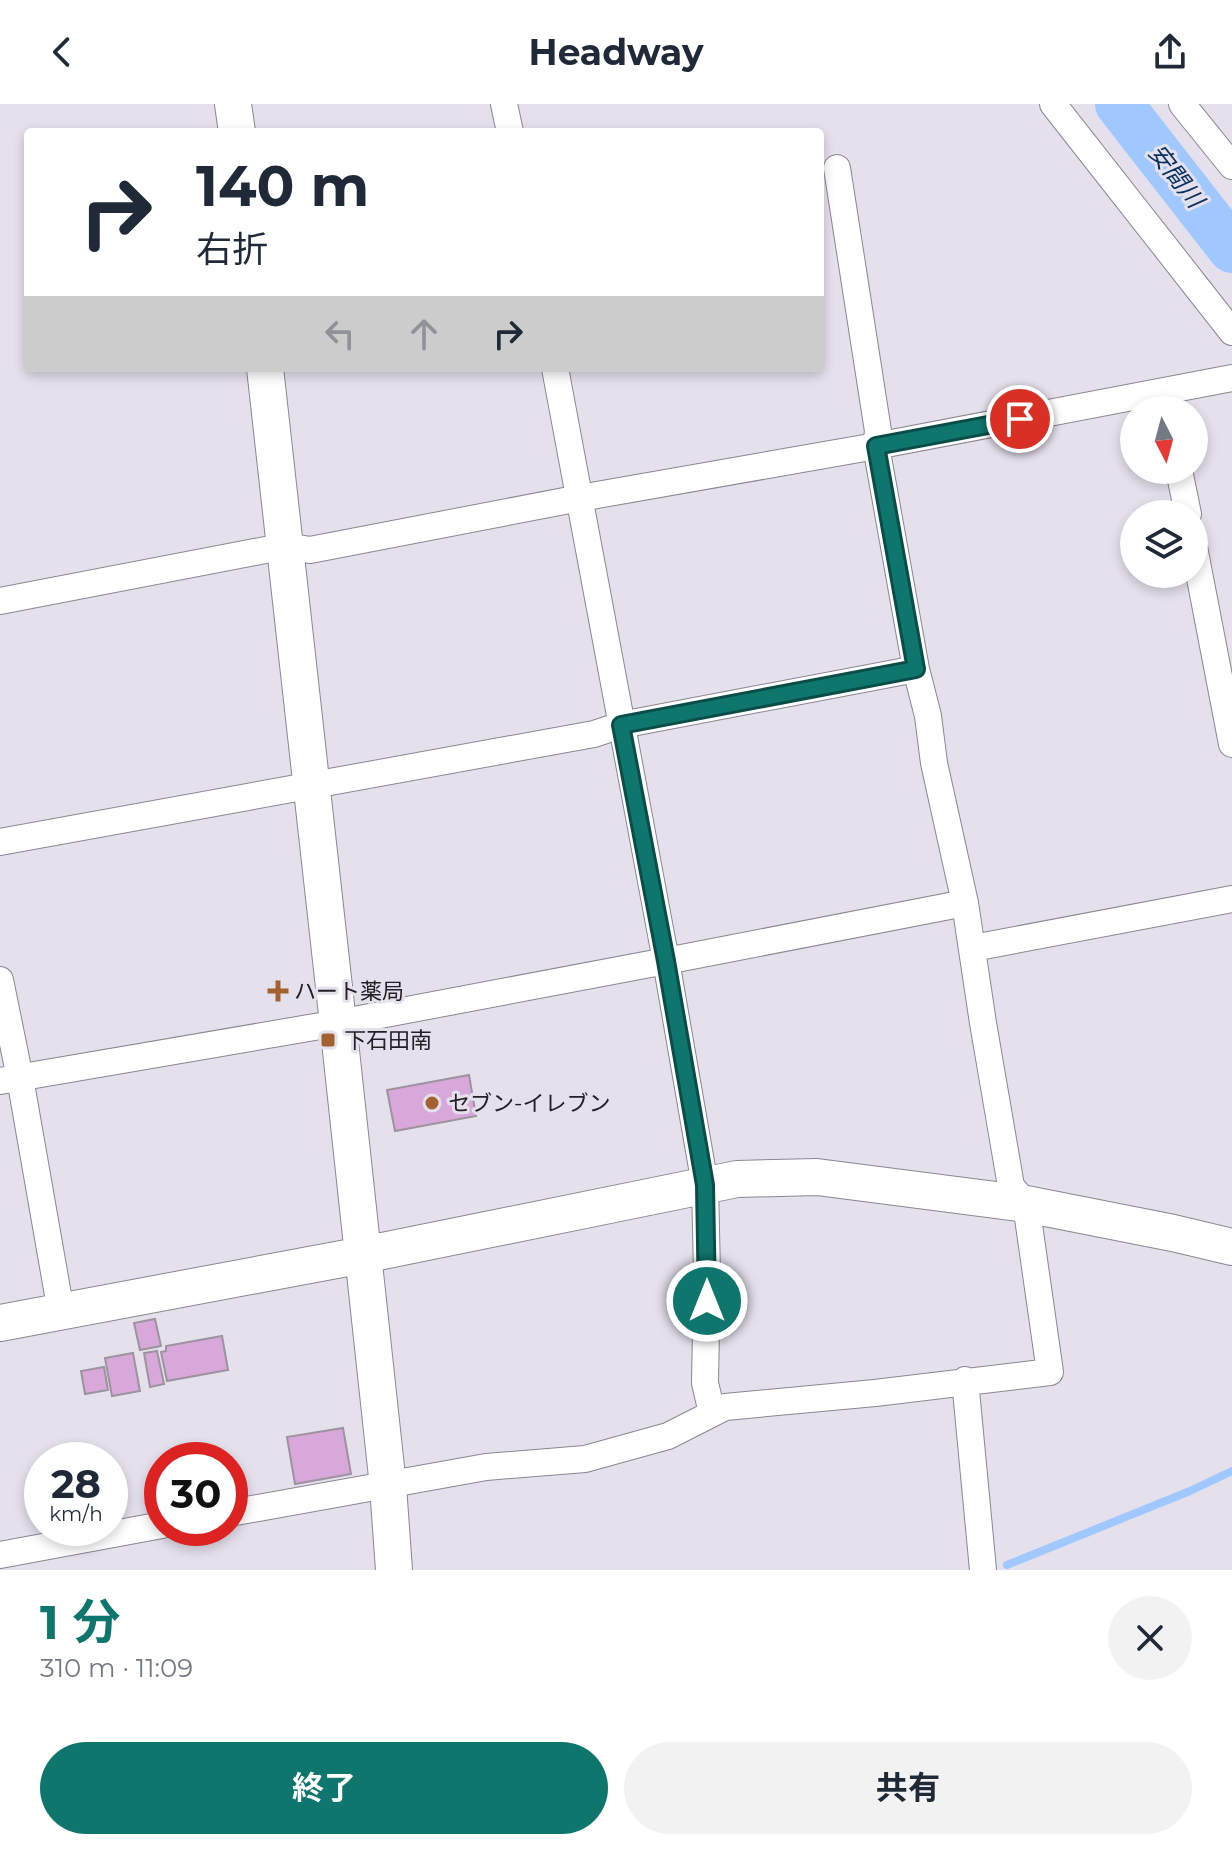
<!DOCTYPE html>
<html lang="ja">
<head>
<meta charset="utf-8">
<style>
	body { margin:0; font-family:Montserrat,"Noto Sans JP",sans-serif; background:#f2f2f3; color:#1f2937; height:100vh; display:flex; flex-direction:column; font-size:30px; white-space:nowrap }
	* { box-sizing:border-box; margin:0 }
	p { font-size:26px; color:#747a83 }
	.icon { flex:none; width:44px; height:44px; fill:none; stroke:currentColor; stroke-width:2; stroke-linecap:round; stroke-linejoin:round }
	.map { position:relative; height:1466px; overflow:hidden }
	.details { display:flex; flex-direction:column; background:#fff; flex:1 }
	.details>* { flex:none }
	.banner { position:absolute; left:24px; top:24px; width:800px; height:244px; border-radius:8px; box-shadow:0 4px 12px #0003; background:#fff; color:#1f2937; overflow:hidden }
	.needle { width:52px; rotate:174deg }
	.fabs { position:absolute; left:1120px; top:292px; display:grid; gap:16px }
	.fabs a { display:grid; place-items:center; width:88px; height:88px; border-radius:50%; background:#fff; box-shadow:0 4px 12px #0003; font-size:40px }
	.speed { position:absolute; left:24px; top:1338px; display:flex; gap:16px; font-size:40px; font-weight:700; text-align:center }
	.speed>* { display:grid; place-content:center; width:104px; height:104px; border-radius:50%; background:#fff; box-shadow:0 4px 12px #0003; line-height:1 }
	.speed small { font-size:20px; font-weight:400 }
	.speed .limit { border:12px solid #d22; background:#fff; color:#111 }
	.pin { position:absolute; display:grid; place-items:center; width:68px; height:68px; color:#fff; margin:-34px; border:4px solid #fff; border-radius:50%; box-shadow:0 2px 8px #0007 }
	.me { position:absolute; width:88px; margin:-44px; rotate:0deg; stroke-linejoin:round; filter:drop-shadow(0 0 6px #0008) }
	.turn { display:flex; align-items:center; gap:28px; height:168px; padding:0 40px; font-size:36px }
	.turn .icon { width:104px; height:104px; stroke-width:2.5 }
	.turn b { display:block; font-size:56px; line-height:68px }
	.lanes { display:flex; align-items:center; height:76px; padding:0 40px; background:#0003; justify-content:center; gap:40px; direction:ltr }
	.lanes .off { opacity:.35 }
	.round { display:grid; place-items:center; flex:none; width:84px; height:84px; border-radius:42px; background:#f2f2f3 }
	.headline { display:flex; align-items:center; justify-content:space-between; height:136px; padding:0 40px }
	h1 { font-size:48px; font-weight:700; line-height:60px; color:#0f766e }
	.button { display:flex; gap:16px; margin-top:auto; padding:16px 40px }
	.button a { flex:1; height:92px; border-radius:48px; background:#0f766e; color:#fff; font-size:32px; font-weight:700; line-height:92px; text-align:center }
	.button a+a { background:#f2f2f3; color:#1f2937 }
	header { display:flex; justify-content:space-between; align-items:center; height:104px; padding:0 40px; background:#fff; font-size:36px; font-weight:700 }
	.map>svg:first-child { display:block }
</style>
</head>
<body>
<header><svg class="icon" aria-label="back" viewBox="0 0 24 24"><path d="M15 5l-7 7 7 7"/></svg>Headway<svg class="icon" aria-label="share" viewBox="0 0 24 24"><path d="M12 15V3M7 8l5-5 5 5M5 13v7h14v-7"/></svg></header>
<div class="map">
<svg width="1232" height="1466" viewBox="0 0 1232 1466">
	<rect width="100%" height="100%" fill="#e4e0ec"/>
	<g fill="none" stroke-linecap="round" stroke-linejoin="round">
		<path stroke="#a0c8fe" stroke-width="8" d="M1007 1461 1190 1387 1232 1367"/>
		<path stroke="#a0c8fe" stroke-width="48" d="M1119 0 1232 145"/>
	</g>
	<path fill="#d8a8db" stroke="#9c939d" stroke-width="2" d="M469 971 476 1012 395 1027 387 986Z
		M155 1215 161 1242 140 1246 134 1219Z
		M222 1232 228 1266 167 1277 161 1248 166 1247V1242Z
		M157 1247 164 1280 150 1283 144 1249Z
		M133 1249 140 1287 112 1292 105 1254Z
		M104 1263 108 1286 85 1290 81 1267Z
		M343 1324 351 1370 295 1380 287 1333Z"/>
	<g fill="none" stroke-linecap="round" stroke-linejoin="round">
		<defs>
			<path id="street" d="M504 0 510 28
				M1053 0 1232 228
				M1182 0 1232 62
				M555 264 666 857 965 799
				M1179 366 1188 410
				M1194 443 1232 640
				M0 497 286 442 310 446 580 394 876 342 1232 274
				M0 738 594 630 621 621 916 565
				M973 844 1232 795
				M0 876 20 974 61 1208
				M0 977 338 919 666 857 705 1081 707 1169 705 1279 712 1309
				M965 1276 983 1466
				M230 1409 486 1363 585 1355 668 1332 725 1303 875 1289 1050 1268 1026 1100 1011 1082 983 919 965 799 934 659 928 612 916 565 876 342 878 327 837 64
				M0 1451 162 1421"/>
			<path id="secondary" d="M233 0 237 28
				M265 264 338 919 388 1382 394 1466
				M0 1219 363 1151 737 1075 817 1073 1026 1100 1173 1129 1232 1143"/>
		</defs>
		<use href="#street" stroke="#8a8692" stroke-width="28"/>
		<use href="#secondary" stroke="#8a8692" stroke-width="38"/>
		<use href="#street" stroke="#fff" stroke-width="26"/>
		<use href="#secondary" stroke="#fff" stroke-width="36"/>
	</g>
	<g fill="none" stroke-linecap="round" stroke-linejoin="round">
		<defs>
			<path id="route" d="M707 1197 705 1081 666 857 621 621 916 565 876 342 1020 315"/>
		</defs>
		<use href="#route" stroke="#0a4d48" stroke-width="20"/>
		<use href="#route" stroke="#0f766e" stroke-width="14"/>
	</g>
	<g fill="#a46130" stroke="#e4e0ec" stroke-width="3">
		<path d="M274 875h8v8h8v8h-8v8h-8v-8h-8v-8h8z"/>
		<rect x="320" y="928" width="16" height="16" rx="4"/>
		<circle cx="432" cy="999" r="8"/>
	</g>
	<g text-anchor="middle" stroke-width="6" stroke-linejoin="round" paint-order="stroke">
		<g font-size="22" fill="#222025" stroke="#e4e0ec" text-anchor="start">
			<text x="294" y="895">ハート薬局</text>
			<text x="344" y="944">下石田南</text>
			<text x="448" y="1007">セブン-イレブン</text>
		</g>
		<g font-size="24" font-style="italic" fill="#0a3160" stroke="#e4e0ec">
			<text transform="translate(1176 72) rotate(52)" y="8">安間川</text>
		</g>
	</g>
</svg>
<div class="fabs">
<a><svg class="needle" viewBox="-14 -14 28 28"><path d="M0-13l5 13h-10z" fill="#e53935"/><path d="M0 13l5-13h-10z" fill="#747a83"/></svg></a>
<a><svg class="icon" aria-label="layers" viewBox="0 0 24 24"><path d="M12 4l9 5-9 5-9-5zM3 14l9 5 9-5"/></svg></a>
</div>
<div class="speed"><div>28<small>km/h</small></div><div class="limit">30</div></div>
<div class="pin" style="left:1020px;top:315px;background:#d93025"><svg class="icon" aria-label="arrive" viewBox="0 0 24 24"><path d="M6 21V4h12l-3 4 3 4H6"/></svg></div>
<svg class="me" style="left:707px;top:1197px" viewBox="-20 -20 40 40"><circle r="17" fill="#0f766e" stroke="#fff" stroke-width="3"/><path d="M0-11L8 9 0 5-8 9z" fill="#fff"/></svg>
<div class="banner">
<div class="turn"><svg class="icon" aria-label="right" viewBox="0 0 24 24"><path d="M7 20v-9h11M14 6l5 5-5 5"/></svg><div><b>140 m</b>右折</div></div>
<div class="lanes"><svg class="icon off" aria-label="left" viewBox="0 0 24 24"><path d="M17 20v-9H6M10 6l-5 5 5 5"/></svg><svg class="icon off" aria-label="ahead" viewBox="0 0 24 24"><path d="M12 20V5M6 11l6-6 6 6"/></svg><svg class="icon" aria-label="right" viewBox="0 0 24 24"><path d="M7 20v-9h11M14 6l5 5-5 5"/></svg></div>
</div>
</div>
<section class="details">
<div class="headline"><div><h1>1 分</h1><p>310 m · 11:09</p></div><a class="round"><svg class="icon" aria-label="close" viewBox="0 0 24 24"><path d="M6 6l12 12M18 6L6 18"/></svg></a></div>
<div class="button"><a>終了</a><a>共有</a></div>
</section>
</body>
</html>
